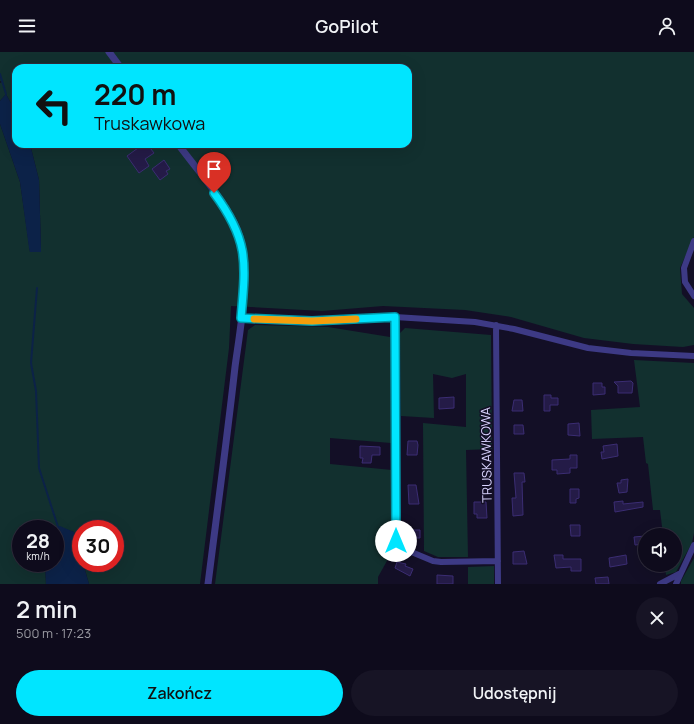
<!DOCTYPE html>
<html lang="pl">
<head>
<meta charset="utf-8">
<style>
	body { margin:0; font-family:Manrope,sans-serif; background:#171425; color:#f1f3f6; height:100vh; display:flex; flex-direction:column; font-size:15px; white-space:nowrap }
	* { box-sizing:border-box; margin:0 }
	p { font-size:13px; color:#9b9ba3 }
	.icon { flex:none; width:22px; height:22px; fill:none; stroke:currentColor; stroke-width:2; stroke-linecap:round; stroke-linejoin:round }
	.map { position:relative; height:532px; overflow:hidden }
	.details { display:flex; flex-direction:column; background:#0e0b1c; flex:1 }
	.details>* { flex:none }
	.top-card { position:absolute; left:12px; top:12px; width:400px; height:84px; border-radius:12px; box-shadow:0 4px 16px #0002,0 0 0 1px #2e2b3b; background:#00e5ff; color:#111; overflow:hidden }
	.controls { position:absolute; left:638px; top:476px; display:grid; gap:8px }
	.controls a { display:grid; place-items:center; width:44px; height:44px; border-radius:50%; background:#0e0b1c; box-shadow:0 4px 16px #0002,0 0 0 1px #2e2b3b; font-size:20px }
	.speed { position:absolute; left:12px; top:468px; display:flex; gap:8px; font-size:20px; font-weight:700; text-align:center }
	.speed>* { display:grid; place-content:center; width:52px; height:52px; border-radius:50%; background:#0e0b1c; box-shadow:0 4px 16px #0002,0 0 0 1px #2e2b3b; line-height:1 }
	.speed small { font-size:10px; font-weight:400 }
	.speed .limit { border:6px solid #d22; background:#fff; color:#111 }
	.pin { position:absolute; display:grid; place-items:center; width:34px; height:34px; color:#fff; margin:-41px -17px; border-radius:50% 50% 50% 0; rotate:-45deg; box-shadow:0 0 4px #0007 }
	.pin .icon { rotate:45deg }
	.me { position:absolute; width:44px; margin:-22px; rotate:0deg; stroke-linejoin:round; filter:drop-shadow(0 0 3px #0008) }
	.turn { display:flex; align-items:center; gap:14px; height:84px; padding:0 16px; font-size:18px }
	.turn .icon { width:52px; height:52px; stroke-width:2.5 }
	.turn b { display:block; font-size:28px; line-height:34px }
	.round { display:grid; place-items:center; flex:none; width:42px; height:42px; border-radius:21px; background:#171425 }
	.overview { display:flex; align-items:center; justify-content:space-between; height:68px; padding:0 16px }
	h1 { font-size:24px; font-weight:600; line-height:30px }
	.button { display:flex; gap:8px; margin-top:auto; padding:8px 16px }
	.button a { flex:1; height:46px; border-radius:24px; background:#00e5ff; color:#111; font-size:16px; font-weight:600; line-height:46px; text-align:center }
	.button a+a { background:#171425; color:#f1f3f6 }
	header { display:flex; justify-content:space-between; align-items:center; height:52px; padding:0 16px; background:#0e0b1c; font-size:18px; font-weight:600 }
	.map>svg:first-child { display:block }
</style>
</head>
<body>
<header><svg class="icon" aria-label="menu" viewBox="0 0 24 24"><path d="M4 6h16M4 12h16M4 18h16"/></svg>GoPilot<svg class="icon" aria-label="person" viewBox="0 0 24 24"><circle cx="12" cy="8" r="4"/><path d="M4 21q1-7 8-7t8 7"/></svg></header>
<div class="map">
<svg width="694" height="532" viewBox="0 0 694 532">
	<rect width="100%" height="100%" fill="#130f26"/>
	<path fill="#12302f" d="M0 0H694V185L680 216 682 242 694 256V293L683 295 633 292 584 286 511 265 465 258 383 254 322 259 231 254 229 296 200 532H89L83 511H115V477H81V504L74 480 58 475 50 477H21V511H45L46 532H0V72L20 130 30 200 41 196 39 128 30 92H408V16H16V61L6 42 0 49V31L2 30 0 29Z
		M255 273 328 275 390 285 391 391 330 386V412L392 418 393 498 378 525V532H215L248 278Z
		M405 276 491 283 492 397 466 398 468 505H438L424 499 423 371 466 375V322L452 326 433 322 434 366 401 364 400 281Z
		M634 308 694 311V481L692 491 676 520 666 523 665 513H675V483H663L660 458H653L648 412 646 411 643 385 592 387 591 358 640 355Z
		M694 506V532H681V529Z
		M494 514V532H468V515Z"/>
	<path fill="#0c2248" d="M6 42 16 61V92H30L39 128 41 196V200H30L29 196 20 130 0 72V49Z
		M60 474 74 480 81 504V511H83L89 532H46L45 511H55V477H50Z"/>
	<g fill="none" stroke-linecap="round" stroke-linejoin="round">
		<path stroke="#0c2248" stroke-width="2" d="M0 22 6 42
			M37 236 31 311 36 339 39 416 58 475"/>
	</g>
	<path fill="#241b47" stroke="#3b2d73" d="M139 92H147L154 101 145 107 149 114 139 121 127 104 138 96 137 94Z
		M164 108 170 117 166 119 168 122 160 128 152 117Z
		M631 329 633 331 632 341H618V334L614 330Z
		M593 331H602V335H605V342L593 343Z
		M544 343H551V346H558V353H550V359H544Z
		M454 345V356L439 357V346Z
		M514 348H522L523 359H512Z
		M579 371 580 384 568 383V372Z
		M514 373H523L524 382H514Z
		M408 389H417L418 393 417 403H407Z
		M617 392 618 404 602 407 601 400H604L603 394Z
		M360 394 380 395V403H372L371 411H362L363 406H360Z
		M570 403H577V416H570V421L557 422V418H552V408L570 407Z
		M514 421H524L525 430H522L523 463 513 464 512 446H516Z
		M628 427 627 440 619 441 617 431H621V428Z
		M408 433H416L419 452H409Z
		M570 437H579V446L576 447V451H570Z
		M623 449V452L643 450V455L615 460 614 450Z
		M474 450H486L487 466H477V462H474Z
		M570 473H580V484H571Z
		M408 478H420V486H408Z
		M645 484V492L635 493 634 485Z
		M524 499 527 512H513V500Z
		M554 503H563V507H581V519H571V515L556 516Z
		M626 503 627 512 610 515 609 506Z
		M397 510 406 512 405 514 413 517 410 524 395 516Z
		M437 523 453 524V532H437Z
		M608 525 609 532H596L595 526Z"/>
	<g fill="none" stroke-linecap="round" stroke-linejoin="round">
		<path stroke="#3d3a85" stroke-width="6" d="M694 189 684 216 685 230 694 244
			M395 265 397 494 433 509 441 510 498 509
			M241 266 312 269 395 265 475 270 514 277 588 296 631 301 694 304
			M496 273 498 532
			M660 532 679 522
			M676 532 694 493"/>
		<path stroke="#3d3a85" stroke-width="7" d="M109 0 121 16
			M178 92C197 118 231 155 240 185 251 220 240 278 235 315 227 387 217 460 208 532"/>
	</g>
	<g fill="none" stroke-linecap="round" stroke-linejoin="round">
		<defs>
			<path id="route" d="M214 141C249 188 246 210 241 266L312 269 395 265 396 489"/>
		</defs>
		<use href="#route" stroke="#0095a6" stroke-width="10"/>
		<use href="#route" stroke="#00e5ff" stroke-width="7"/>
		<path stroke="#f59e0b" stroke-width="7" d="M254 267 312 269 356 267"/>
	</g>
	<g text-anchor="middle" stroke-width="3" stroke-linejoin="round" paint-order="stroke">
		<g font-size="13" fill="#d9d4ff" stroke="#130f26">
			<text transform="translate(486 403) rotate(-91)" y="5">TRUSKAWKOWA</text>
		</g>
	</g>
</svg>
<div class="controls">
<a><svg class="icon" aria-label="sound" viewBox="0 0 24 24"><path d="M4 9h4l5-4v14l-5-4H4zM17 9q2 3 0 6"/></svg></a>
</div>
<div class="speed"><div>28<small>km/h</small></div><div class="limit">30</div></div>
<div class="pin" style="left:214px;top:141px;background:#d93025"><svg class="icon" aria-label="arrive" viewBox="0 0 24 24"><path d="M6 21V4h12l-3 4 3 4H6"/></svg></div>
<svg class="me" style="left:396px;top:489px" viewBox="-20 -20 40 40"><circle r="19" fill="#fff"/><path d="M0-13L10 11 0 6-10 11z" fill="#00e5ff"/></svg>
<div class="top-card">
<div class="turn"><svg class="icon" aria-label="left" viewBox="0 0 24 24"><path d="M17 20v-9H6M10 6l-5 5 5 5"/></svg><div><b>220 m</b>Truskawkowa</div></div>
</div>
</div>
<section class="details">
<div class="overview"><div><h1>2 min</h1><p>500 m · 17:23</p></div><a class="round"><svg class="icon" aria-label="close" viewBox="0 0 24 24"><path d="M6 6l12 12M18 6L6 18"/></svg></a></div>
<div class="button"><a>Zakończ</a><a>Udostępnij</a></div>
</section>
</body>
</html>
